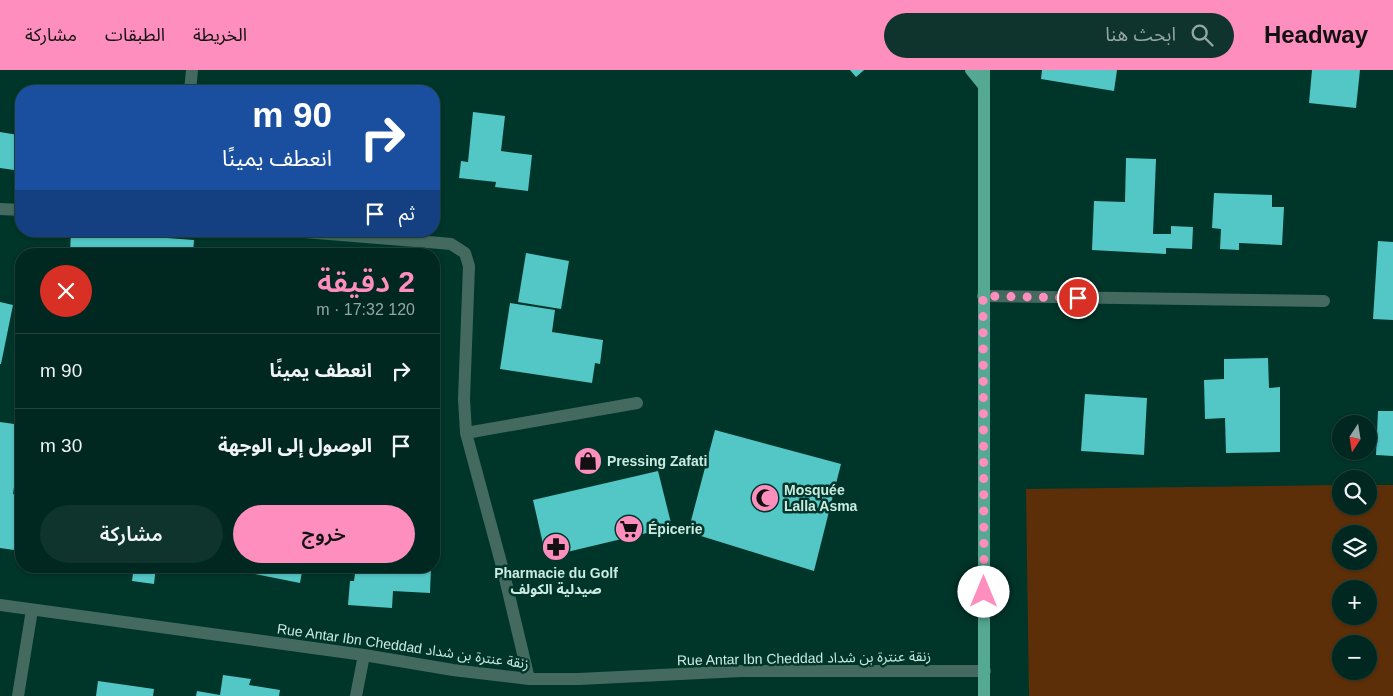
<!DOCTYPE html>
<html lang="ar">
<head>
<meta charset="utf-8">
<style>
	body { margin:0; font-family:Helvetica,"Noto Sans Arabic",sans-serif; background:#0e342d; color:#f1f3f6; direction:rtl; height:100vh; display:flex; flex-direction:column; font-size:19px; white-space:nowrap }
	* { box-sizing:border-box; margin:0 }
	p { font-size:16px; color:#95a6a5 }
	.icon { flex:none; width:28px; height:28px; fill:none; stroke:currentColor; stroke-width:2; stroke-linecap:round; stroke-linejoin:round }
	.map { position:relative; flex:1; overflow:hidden; direction:ltr }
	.side { position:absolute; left:15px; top:178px; width:425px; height:325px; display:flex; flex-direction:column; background:#002820; border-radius:20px; box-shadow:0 1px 4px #0004,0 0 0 1px #22443e; direction:rtl }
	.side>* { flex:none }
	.banner { position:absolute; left:15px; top:15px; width:425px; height:152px; border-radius:20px; box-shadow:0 1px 4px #0004,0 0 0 1px #22443e; direction:rtl; background:#1a4fa0; color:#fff; overflow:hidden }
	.needle { width:32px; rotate:192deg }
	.controls { position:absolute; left:1332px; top:345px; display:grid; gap:10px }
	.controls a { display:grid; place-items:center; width:45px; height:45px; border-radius:50%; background:#002820; box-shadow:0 1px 4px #0004,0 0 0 1px #22443e; font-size:25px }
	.pin { position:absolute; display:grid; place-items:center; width:42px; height:42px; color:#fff; margin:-21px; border:2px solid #fff; border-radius:50%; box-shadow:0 1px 5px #0007 }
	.me { position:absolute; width:55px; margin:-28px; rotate:0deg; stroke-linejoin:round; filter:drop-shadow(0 0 4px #0008) }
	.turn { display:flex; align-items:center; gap:18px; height:105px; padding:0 25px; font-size:22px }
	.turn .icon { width:65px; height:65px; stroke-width:2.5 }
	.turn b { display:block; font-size:35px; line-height:42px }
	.then { display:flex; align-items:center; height:48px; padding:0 25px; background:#0003; gap:10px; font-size:19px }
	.round { display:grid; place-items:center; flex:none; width:52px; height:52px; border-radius:26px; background:#0e342d }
	.headline { display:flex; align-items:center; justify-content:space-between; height:85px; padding:0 25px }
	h1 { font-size:30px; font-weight:600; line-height:38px; color:#fe8ebd }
	.primary-button { display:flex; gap:10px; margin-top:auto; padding:10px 25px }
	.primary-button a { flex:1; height:58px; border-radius:30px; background:#fe8ebd; color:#111; font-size:20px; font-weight:600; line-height:58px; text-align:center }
	.primary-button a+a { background:#0e342d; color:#f1f3f6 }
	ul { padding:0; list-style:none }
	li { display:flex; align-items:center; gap:15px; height:75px; padding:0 25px; border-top:1px solid #22443e }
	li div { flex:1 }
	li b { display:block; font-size:19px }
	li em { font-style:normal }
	header { display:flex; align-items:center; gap:30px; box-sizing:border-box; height:70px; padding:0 25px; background:#fe8ebd; color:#111 }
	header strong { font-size:24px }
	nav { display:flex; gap:28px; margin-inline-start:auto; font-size:18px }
	.search { width:350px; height:45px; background:#0e342d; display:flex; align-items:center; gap:12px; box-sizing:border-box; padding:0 18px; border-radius:28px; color:#95a6a5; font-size:19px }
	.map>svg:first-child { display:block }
</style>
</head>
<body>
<header>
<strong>Headway</strong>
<div class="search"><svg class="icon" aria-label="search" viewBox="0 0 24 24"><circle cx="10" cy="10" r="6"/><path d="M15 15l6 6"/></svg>ابحث هنا</div>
<nav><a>الخريطة</a><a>الطبقات</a><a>مشاركة</a></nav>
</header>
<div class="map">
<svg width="1393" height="626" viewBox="0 0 1393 626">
	<rect width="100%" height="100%" fill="#00352a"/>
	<path fill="#5d2f08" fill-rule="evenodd" d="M1341 415V436H1369V415H1393V626H1029L1026 419ZM1341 464H1369V491H1341ZM1341 519H1369V546H1341ZM1341 574H1369V601H1341Z"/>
	<path fill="#53c7c6" d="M850 0H864L856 7Z
		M1042 0H1117L1114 21 1041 9Z
		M1312 0H1360L1356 38 1309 33Z
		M473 42 505 46 501 81 532 85 528 121 495 117 496 112 459 108 461 91 468 92Z
		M0 62 18 65 14 100 0 98Z
		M1126 88 1156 89 1153 164H1171V156L1193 157 1192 179 1166 178V184L1092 180 1094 131 1125 132Z
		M1214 123 1272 125V137H1284L1282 175 1239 173V180L1220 179 1221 159 1212 158Z
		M71 161 194 170 193 184H70Z
		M1378 171 1393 172V250L1373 249Z
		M526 183 569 191 561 239 518 232Z
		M0 232 13 235 1 294H0Z
		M510 233 555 240 552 262 603 270 600 294 595 293 592 313 500 299Z
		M1268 288 1269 318 1280 317V382L1226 383 1225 348 1205 349 1204 310 1224 309V289Z
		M1085 324 1147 328 1144 385 1081 381Z
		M1378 341H1393V386L1376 385Z
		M0 352 21 355V369L13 424 21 426 19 449 21 450V481L0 478Z
		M715 360 841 394 814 501 688 462Z
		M658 401 672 457 546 487 533 430Z
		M434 408H437L435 436H434Z
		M134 496H156L154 514 132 511Z
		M256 496H303L300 513 255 504Z
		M356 496H431L430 523 393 521 392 538 348 535 350 511H354Z
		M223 605 251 609 249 615 280 620 279 626H196L197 621 220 625Z
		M98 611 154 619 153 626H96Z"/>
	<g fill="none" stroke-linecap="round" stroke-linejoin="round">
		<path stroke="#446a5f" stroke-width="12" d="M190 21 192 0
			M0 139 21 140
			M292 161 440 173 451 174 465 183 469 196 464 329 466 363 503 500 529 609
			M983 226 1324 231
			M466 363 637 333
			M0 535 364 585 453 600 529 609H579L741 601H985
			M18 626 32 540
			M356 626 364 585"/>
		<path stroke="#55a892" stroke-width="12" d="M971 0 984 16
			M984 0V626"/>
	</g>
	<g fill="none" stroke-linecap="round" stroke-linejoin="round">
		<path stroke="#fe8ebd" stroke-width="9" stroke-dasharray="0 16.2" d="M984 522 983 226 1078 228"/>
	</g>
	<defs>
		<symbol id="shop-disc" viewBox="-11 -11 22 22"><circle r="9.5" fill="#fe8ebd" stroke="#00352a"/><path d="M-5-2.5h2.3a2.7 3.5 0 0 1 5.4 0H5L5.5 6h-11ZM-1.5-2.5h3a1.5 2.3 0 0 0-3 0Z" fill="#111"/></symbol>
		<symbol id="mosque-disc" viewBox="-11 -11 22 22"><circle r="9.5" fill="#fe8ebd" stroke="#00352a"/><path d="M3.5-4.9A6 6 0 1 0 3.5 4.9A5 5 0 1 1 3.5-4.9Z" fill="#111"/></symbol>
		<symbol id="supermarket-disc" viewBox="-11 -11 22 22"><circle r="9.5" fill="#fe8ebd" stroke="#00352a"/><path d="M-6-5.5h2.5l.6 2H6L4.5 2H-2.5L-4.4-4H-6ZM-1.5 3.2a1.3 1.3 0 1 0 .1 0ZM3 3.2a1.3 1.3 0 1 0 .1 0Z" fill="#111"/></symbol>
		<symbol id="pharmacy-disc" viewBox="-11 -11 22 22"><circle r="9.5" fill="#fe8ebd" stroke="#00352a"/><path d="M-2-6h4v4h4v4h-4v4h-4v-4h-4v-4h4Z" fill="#111"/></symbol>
	</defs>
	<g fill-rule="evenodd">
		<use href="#shop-disc" x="572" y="375" width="32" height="32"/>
		<use href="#mosque-disc" x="749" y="412" width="32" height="32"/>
		<use href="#supermarket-disc" x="613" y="443" width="32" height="32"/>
		<use href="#pharmacy-disc" x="540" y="461" width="32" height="32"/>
	</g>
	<g text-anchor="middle" stroke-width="5" stroke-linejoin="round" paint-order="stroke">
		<g font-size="14" font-weight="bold" fill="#cbeae0" stroke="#00352a" text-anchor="start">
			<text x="607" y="396">Pressing Zafati</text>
			<text x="784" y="425">Mosquée<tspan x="784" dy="16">Lalla Asma</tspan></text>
			<text x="648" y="464">Épicerie</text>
			<text x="556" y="508" text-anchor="middle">Pharmacie du Golf<tspan x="556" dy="16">صيدلية الكولف</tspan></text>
		</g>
		<g font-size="14" fill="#cbeae0" stroke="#00352a">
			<text transform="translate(403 576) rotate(8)" y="5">Rue Antar Ibn Cheddad زنقة عنترة بن شداد</text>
			<text transform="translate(804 588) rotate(-1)" y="5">Rue Antar Ibn Cheddad زنقة عنترة بن شداد</text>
		</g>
	</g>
</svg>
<div class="controls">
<a><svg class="needle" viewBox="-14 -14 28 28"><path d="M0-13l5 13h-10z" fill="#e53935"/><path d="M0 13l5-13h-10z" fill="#95a6a5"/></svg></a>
<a><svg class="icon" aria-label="search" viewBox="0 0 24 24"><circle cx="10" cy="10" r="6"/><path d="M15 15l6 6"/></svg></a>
<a><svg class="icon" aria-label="layers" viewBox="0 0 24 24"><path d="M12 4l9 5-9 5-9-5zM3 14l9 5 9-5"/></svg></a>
<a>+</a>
<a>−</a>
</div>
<div class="pin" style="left:1078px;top:228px;background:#d93025"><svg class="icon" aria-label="arrive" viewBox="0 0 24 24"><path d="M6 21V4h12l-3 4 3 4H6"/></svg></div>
<svg class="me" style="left:984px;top:522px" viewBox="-20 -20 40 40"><circle r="19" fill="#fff"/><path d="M0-13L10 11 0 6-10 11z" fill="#fe8ebd"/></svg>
<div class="banner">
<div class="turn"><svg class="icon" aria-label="right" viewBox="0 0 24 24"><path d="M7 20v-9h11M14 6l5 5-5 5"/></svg><div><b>90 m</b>انعطف يمينًا</div></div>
<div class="then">ثم<svg class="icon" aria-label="arrive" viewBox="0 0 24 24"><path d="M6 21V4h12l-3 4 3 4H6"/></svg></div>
</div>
<section class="side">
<div class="headline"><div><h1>2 دقيقة</h1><p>120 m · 17:32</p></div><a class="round" style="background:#d93025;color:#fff"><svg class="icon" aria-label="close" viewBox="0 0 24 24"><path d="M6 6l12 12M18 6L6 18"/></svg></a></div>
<ul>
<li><svg class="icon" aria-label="right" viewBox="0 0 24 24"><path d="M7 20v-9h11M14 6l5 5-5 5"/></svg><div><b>انعطف يمينًا</b></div><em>90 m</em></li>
<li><svg class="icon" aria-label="arrive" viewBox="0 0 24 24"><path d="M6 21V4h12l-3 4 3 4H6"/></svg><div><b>الوصول إلى الوجهة</b></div><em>30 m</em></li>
</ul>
<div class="primary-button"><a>خروج</a><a>مشاركة</a></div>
</section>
</div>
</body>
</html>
